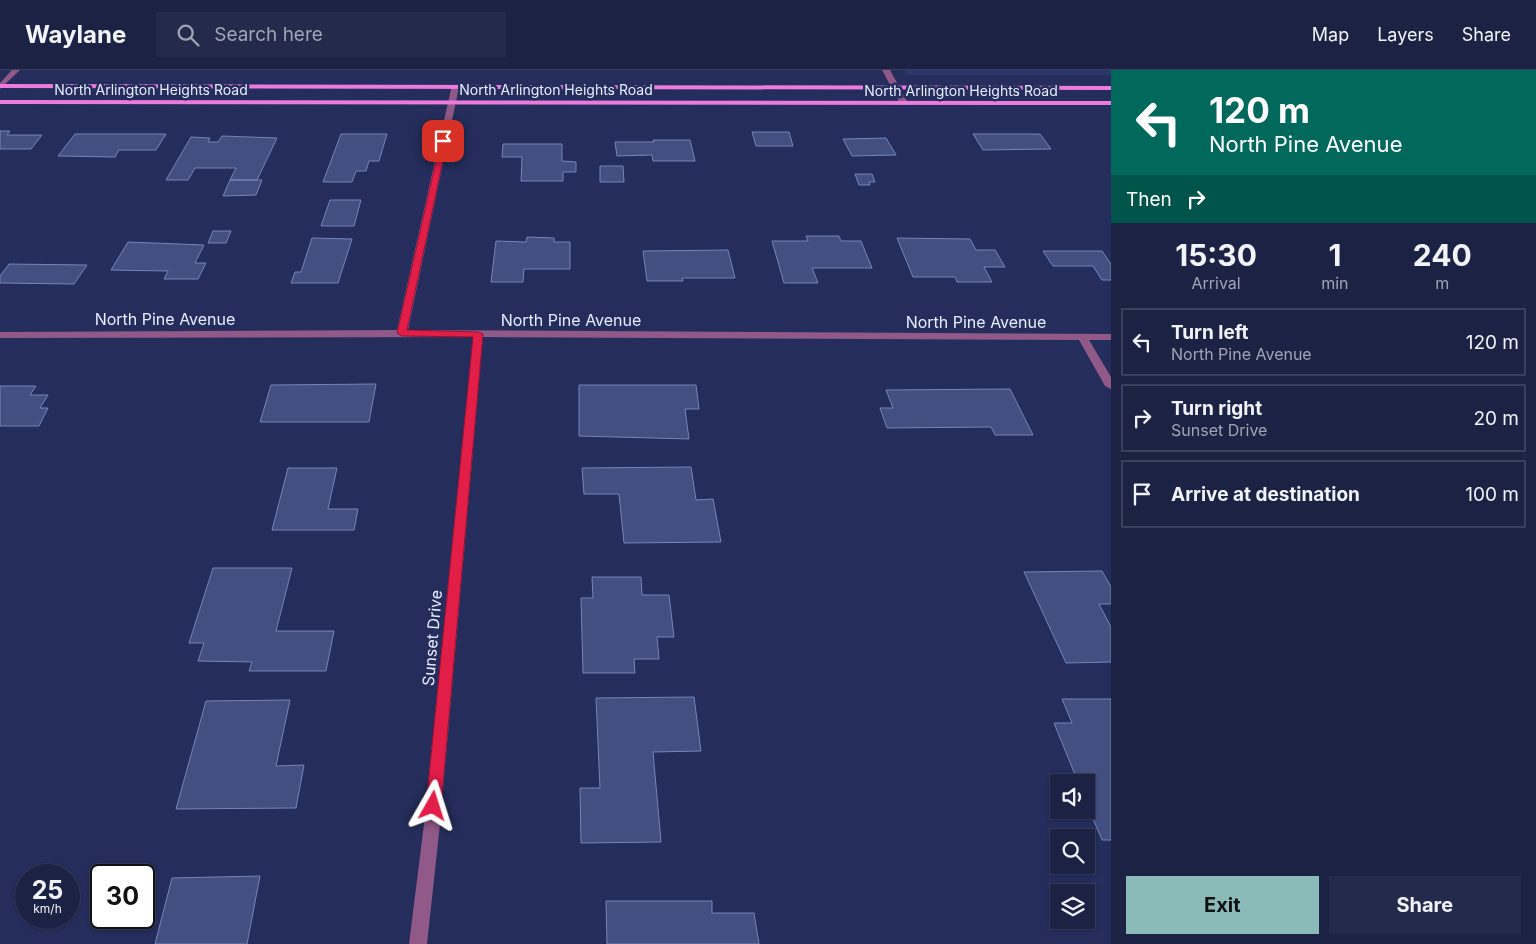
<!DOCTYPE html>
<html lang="en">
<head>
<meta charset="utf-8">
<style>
	body { margin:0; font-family:Inter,sans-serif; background:#242a4b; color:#f1f3f6; height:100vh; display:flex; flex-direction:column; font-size:19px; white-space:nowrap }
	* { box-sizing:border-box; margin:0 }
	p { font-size:16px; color:#a0a4b2 }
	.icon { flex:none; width:28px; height:28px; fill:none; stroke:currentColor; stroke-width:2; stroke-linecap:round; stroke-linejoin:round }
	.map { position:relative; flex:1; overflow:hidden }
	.panel { display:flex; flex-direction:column; background:#1b2244; width:425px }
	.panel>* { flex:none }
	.banner { background:#00695c; color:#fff; overflow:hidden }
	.tools { position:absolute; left:1050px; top:704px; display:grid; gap:10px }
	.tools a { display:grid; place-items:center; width:45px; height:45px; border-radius:0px; background:#1b2244; box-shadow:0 1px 4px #0004,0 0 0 1px #393f5d; font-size:25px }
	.speed { position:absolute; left:15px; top:794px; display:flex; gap:10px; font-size:25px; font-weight:700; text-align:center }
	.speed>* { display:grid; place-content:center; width:65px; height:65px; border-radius:50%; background:#1b2244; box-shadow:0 1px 4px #0004,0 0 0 1px #393f5d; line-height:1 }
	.speed small { font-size:12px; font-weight:400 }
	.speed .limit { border:2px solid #111; border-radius:8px; background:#fff; color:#111 }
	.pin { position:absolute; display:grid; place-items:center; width:42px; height:42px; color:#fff; margin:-21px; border-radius:10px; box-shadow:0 2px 8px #0006 }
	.me { position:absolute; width:55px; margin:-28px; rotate:6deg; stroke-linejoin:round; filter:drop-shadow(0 0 4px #0008) }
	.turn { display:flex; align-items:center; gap:18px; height:105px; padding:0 15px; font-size:22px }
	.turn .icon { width:65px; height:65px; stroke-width:2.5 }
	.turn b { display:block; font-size:35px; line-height:42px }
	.then { display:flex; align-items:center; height:48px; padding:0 15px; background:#0003; gap:10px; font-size:19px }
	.eta { display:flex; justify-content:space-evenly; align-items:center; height:85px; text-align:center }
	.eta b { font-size:30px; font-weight:700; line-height:35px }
	.button { display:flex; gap:10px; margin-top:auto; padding:10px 15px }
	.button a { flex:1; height:58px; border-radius:0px; background:#8bbbb9; color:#111; font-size:20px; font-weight:700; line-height:58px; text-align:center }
	.button a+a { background:#242a4b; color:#f1f3f6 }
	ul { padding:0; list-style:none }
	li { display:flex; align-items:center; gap:15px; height:68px; margin:0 10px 8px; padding:0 5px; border:2px solid #393f5d; border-radius:0px }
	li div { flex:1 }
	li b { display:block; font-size:19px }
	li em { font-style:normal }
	header { display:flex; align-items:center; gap:30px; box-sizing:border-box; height:70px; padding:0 25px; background:#1b2244; border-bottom:1px solid #393f5d }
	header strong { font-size:24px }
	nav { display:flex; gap:28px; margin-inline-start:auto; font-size:18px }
	.search { width:350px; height:45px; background:#242a4b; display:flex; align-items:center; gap:12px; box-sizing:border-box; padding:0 18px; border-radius:0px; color:#a0a4b2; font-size:19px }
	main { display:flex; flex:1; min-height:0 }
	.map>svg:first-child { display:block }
</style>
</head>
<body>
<header>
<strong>Waylane</strong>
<div class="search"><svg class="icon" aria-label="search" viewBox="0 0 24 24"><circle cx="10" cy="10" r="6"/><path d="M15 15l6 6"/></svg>Search here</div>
<nav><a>Map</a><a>Layers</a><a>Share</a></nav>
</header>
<main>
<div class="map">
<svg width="1111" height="874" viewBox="0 0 1111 874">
	<rect width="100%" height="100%" fill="#242d5b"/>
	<path fill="#2b366b" d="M904 0H1111V5H907Z"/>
	<path fill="#434f81" stroke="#7684b9" d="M0 61H10L7 65H42L31 79H0Z
		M752 62H789L793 76H756Z
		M75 64H166L156 80H119L115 87 58 86Z
		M341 64H387L379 91H369L366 101H356L352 112H323Z
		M973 64H1040L1051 79 983 80Z
		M222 66 277 68 257 110H230L236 98H195L188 110H166L191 67 210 68 208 72H218Z
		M886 68 896 85 852 86 843 69Z
		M653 70H690L695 91H653L652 85 617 86 615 72H654Z
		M503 74H562V91L576 92V102H563V111H521L522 87H502Z
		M600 96H623L624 112H600Z
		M855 104H872L875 112H869L870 115H859Z
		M230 110H262L256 125 223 126Z
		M330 130H361L354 156H321Z
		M213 161H231L226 173H208Z
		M806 166H839L841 171H861L872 198H812L818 213H784L772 171H808Z
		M527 167 554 168V172H570V199H524L523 212H491L496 171 526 172Z
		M312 168 352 169 338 213H291L295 202H301Z
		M897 168 970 169 976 180H995L1005 197H984L992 212H957L955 207H913Z
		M128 172 204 175 195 193H206L198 209H164L168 201 111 200Z
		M728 180 735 208H682L683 211H647L643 181Z
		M1043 181H1102L1111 194V210H1102L1093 196H1053Z
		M9 194 87 195 74 214 0 213V206Z
		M376 314 369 352H260L271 315Z
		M579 315H696L699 339H685L689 369 579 366Z
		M0 316H36L30 325H48L40 338H48L39 356H0Z
		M1010 319 1033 365H995L991 357 887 358 880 338H893L886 320Z
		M691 397 696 430 713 429 721 472 624 473 619 424H584L582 398Z
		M288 398H337L328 439H358L354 460H272Z
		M213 498H292L276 561H334L326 601H249L252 592 198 591 204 573H189Z
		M1102 501 1111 517V534H1099L1111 557V592L1066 593 1024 502Z
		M592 507H641L642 525H669L674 567H657L659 589H634L635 603H583L581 528H593Z
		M694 627 701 681 653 682 661 772 581 773 580 718H600L596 628Z
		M1062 629H1111V770H1102L1086 732V712H1078L1054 653H1072Z
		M290 630 276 696 304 695 296 738 176 739 206 631Z
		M260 806 247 874H155L172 808Z
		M606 831H712V843H754L759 874H607Z"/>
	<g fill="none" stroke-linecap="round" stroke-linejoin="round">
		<path fill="#905988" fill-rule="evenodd" d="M12 0H20L0 19V13Z
			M882 0H890L908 33 907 35H901Z
			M452 15 459 17 408 260 1111 264V270H1089L1111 307V319L1105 316 1079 270 483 267 440 754 427 874H409L424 754 473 267 0 268V262L397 260Z"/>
		<path fill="#ed7bde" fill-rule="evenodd" d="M0 14 1111 16V20L0 18Z
			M0 30 1111 31V35L0 34Z"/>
	</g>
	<path fill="#e11d48" stroke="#92132f" d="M441 69 447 71 407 260 478 262 483 264 441 736 438 741 433 743 428 741 426 736 473 267 402 266 397 263Z"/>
	<g text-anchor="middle" stroke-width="5" stroke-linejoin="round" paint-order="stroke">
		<g font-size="14" fill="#e7edff" stroke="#242d5b">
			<text x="151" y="25">North Arlington Heights Road</text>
			<text x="556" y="25">North Arlington Heights Road</text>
			<text x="961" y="26">North Arlington Heights Road</text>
		</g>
		<g font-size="16" fill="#e7edff" stroke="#242d5b">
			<text x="165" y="255">North Pine Avenue</text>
			<text x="571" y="256">North Pine Avenue</text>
			<text x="976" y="258">North Pine Avenue</text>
			<text transform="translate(432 568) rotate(-85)" y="6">Sunset Drive</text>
		</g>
	</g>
</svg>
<div class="tools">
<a><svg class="icon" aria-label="sound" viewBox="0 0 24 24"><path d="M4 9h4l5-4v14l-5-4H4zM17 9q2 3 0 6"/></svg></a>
<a><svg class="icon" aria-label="search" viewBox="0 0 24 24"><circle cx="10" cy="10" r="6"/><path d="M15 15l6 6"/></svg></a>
<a><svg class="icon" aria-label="layers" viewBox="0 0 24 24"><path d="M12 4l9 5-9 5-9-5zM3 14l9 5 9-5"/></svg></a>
</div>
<div class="speed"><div>25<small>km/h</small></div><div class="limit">30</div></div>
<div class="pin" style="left:443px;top:71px;background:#d93025"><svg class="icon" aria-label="arrive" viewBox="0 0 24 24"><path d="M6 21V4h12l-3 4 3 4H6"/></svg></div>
<svg class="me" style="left:433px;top:736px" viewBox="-20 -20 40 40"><path d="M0-17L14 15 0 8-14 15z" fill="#e11d48" stroke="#fff" stroke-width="4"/></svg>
</div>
<section class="panel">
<div class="banner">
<div class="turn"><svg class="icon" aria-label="left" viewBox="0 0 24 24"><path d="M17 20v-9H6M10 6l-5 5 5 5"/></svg><div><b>120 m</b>North Pine Avenue</div></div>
<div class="then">Then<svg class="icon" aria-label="right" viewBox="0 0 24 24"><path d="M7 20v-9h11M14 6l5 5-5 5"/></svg></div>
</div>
<div class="eta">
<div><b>15:30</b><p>Arrival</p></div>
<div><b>1</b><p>min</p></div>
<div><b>240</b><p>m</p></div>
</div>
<ul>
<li><svg class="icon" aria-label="left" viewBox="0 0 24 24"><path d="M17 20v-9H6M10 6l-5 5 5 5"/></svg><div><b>Turn left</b><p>North Pine Avenue</p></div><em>120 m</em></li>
<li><svg class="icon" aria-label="right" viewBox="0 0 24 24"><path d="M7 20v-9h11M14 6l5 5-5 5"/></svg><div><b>Turn right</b><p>Sunset Drive</p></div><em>20 m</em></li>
<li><svg class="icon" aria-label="arrive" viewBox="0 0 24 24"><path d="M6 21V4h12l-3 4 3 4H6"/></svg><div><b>Arrive at destination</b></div><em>100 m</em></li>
</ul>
<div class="button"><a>Exit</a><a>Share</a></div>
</section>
</main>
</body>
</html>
